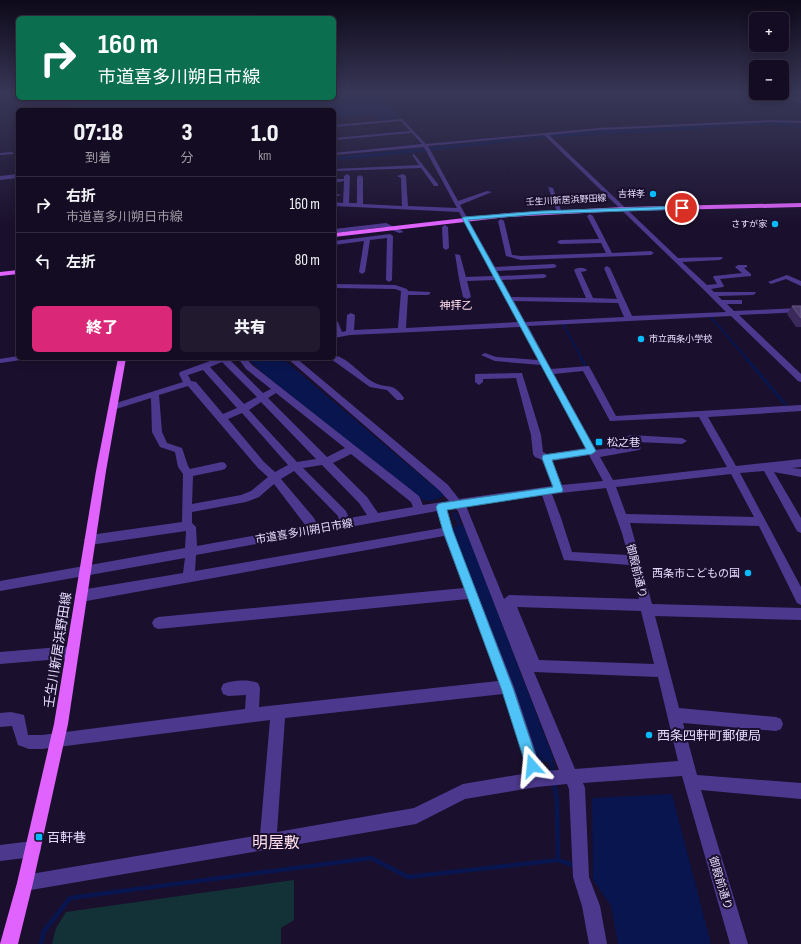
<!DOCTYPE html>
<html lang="ja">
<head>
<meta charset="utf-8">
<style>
	body { margin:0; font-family:"Sofia Sans Condensed","Noto Sans JP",sans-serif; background:#211a2f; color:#f1f3f6; height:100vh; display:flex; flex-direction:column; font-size:15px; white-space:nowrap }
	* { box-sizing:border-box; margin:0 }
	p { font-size:13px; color:#9d9ba5 }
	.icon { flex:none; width:22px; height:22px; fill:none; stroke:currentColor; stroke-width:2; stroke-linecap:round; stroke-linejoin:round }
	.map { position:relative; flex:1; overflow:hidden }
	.panel { position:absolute; left:16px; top:108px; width:320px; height:252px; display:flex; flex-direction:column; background:#140c22; border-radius:6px; box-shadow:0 2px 10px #0003,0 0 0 1px #332c40 }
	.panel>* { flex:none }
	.top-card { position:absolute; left:16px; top:16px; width:320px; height:84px; border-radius:6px; box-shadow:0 2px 10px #0003,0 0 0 1px #332c40; background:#0b6e4f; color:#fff; overflow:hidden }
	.tools { position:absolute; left:749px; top:12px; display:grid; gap:8px }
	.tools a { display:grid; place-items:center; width:40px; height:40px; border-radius:6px; background:#140c22; box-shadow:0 2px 10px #0003,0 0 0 1px #332c40; font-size:20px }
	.pin { position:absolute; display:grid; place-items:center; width:34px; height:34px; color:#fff; margin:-17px; border:2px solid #fff; border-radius:50%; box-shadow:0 1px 4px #0007 }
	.me { position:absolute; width:44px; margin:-22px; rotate:342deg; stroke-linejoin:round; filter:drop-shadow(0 0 3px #0008) }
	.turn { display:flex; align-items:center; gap:14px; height:84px; padding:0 16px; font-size:18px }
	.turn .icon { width:52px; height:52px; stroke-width:2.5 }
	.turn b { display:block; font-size:28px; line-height:34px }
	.eta { display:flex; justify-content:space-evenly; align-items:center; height:68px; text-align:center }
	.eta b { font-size:24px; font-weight:800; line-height:28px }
	.primary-button { display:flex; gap:8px; margin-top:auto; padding:8px 16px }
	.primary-button a { flex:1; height:46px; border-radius:6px; background:#db2777; color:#fff; font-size:16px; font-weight:800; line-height:46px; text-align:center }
	.primary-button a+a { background:#211a2f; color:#f1f3f6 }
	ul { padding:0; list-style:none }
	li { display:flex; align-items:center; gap:12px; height:56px; padding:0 16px; border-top:1px solid #332c40 }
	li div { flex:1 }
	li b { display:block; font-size:15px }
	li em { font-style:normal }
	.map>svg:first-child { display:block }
</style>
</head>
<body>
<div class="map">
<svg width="801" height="944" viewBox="0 0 801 944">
	<rect width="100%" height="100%" fill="#1a102d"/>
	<path fill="#133237" d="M294 880V920L281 928V944H52L56 928 66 912Z"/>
	<path fill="#09154e" d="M334 94H379L400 118 377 120 372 114 334 118V110H55L106 98H122L126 100 133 98H334Z
		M780 122 801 125V128C758 120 711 129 669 131 628 134 586 134 545 138 475 145 405 155 334 160V157L343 156 589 131Z
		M247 358H282L431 484 443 492 444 496 432 501 423 500 389 474 390 473 385 469 383 470 306 407 303 408 301 404 271 380Z
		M464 525 554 760 535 765 450 528Z
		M672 794 711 944H618L611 906 593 880 592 798Z"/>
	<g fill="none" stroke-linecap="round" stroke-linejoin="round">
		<path stroke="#09154e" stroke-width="2" d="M709 317 710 316 747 359
			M567 324H563L582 359"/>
		<path stroke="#09154e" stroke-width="3" d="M581 358 585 365
			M746 358 785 404"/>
		<path stroke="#09154e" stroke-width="3.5" d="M455 514 460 528"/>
		<path stroke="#09154e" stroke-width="4.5" d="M550 757 553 773
			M554 782 557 801 558 860
			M41 944 44 931 70 898 371 858 408 877 558 860 576 866"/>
		<path fill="#4c398e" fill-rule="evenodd" d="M778 94H784L801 101V103Z
			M402 119 426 144 599 128 773 120 801 121V123L773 122 599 130 549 135 678 258 722 257 723 258 720 260 682 262 707 285 717 284 713 277 714 276 742 273 735 267 738 265H747V267L744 268 751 274V276L720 279 724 286 723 287 711 289 714 292H755L756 293 753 295 718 296 722 300H742V304H727L734 311 801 308V312L739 315 801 374V382L798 381 731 316 528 326 551 369 589 366 616 416 801 405V411L708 417 736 466 801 459V467L792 468 801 469V477L774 472 801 518V533L797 531 764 471 740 473 801 587V605L797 603 759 526 630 523 652 604 801 608V620L655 616 679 708 776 717 781 719 783 724 781 729 776 731 683 723 697 775 801 783V799L701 790 748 944H730L682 776 583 783 585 788 589 877 600 906 607 944H589L582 906 573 877 569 789 567 784 537 787 465 799 416 824 25 891 19 889 17 883 19 877 25 875 260 835 270 720 42 749H29L18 745 12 726 0 727V713L11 712 24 715 28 735H42L245 709 246 695 228 696 223 694 221 689 223 684C232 680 249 679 258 683L260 688 259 707 498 681 468 599 158 629 154 627 152 623 154 619 158 617 464 588 444 536 81 602 77 600 75 596 77 592 81 590 183 573 185 558 0 591V581L185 548 186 531 90 545 86 543 84 540 86 537 90 535 182 522 183 474 178 467 175 452 160 447 152 432 151 398 113 410 109 407 110 405 183 382 179 374 180 372 218 358H230L229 359 263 393 271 389 246 369 238 358H246L252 365 419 496 423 505 449 501 440 491 287 358H296L448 485 459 499 552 486 542 460 535 457 533 454 531 435 516 378 483 379V382L479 385 475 382V374L522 373 541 435 543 452 547 454 586 448 541 365 495 361 481 355 485 353 496 357 538 360 520 327 350 335 334 338V320L338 322 342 332 346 331 347 315 351 313 355 315 354 330 398 328 401 291 395 289 334 288V284L395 285 407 289 408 291 430 292V294L428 295H408L406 328 518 322 495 280 467 281 471 297 467 299 463 297 459 279 455 254 460 255 466 277 493 276 459 212 334 206V202L343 203 344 181 334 183V179H344V176L347 174 350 176 349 203H357V177L360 175 363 177V204L402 206 401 178 397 176 403 174 406 176 408 206 457 208 424 147 334 155V153L422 144 412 133 334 140V138L410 131 401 121 334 127V125ZM544 135 702 288 726 312 632 316 610 268 607 266 604 268 617 299 593 298 581 272 586 271 587 270C584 267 577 267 574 270L586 298 511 297 502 280 544 278 547 276 544 274 500 276 497 271 554 268 557 266 554 264 495 267 460 205 492 192 487 191 458 201 428 146ZM514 301 618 303 624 317 525 322ZM222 362 257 397 244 404 210 367ZM203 370 237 408 223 414 196 382 191 381 188 375ZM583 371 610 421 699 417 727 467 613 480 600 457 639 450 641 448 637 442 682 444 687 441 682 438 630 435 625 438 630 445 596 450 554 374ZM188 386 258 468 268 477 251 491 241 495 192 504 193 476 222 470 225 469 227 466 225 463 222 462 190 469 188 466 182 448 167 443 162 432 159 395ZM276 393 345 448 327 457 268 398ZM261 402 316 459 297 462 249 410ZM242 413 288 465 275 472 264 462 228 419ZM351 454 411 502 413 507 378 513 367 497 333 463ZM589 455 603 481 562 485 552 461ZM322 465 359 503 367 515 349 518 346 511 303 468ZM294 471 338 516 339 520 317 524 314 518 281 479ZM731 474 754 517 626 514 616 487ZM274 484 306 526 197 546 196 527 192 523V512L246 502 259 497ZM606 488 622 533 628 555 572 552 561 518 552 494ZM542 495 564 560 630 565 639 599 509 595 504 599 466 506ZM455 508 458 511 559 770 542 771 514 687 453 531 447 509ZM437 511 442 528 195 571 196 555ZM517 607 641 611 654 664 539 660ZM534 672 658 677 678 761 575 769ZM503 694 528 773 463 784 414 808 277 832 285 718Z
			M12 152 14 154 0 155V153Z
			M414 154 438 184V186H434L421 168 334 171V169L419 165 412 155Z
			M18 174V178L0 180V176Z
			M548 187 553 188 562 213 557 212Z
			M334 193 341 195 334 197Z
			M590 214 593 216 612 253 651 251 654 253 651 255 521 260 506 256 498 221 501 219 504 221 512 255 521 256 606 253 601 243 560 244 557 242 560 240 599 239 587 216Z
			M386 223 404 232 399 233 385 227 334 233V229Z
			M445 225 448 227 449 248 446 250 443 248 442 227Z
			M390 234 393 236 392 280 389 282 386 280 387 238 370 240 365 272 362 274 359 272 364 241 334 245V241Z
			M787 275 801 281V286L786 279 771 284 768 282Z
			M334 355C350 359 361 376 375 383 389 389 393 382 404 398L403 400H397L387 390 370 387 331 359 334 358Z
			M18 356V358H22L21 360 0 363V359Z
			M72 646 77 647 79 652 77 657 72 658 0 664V652Z
			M33 841 39 843 41 849 39 855 33 857 0 861V845Z"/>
		<path fill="#e163ff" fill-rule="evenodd" d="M801 203V207L623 211 508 217 334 237V233L508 213 623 207Z
			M18 270V274L0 276V272Z
			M118 358H126L106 471 68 724 33 883 18 944H0L17 883 54 724 96 471Z"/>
	</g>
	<path fill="#3c295b" d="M792 306H801V327H796L787 314Z"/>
	<path fill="#4e3c6d" stroke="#665584" d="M792 306H801V318Z"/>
	<linearGradient id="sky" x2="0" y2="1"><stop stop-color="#0e0919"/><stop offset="0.41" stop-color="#383757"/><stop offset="1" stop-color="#383757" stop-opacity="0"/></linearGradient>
	<rect width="801" height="227" fill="url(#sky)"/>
	<path fill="#4fc3f7" stroke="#337fa1" d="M682 206 683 207V209L541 214 468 220 596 451 592 454 552 460 563 490 562 492 447 510 453 531 513 688 539 766 537 771 532 773 528 771 526 766 501 688 443 531 436 507 438 504 441 503 553 487 542 458 543 455 586 449 462 218 464 217 541 211Z"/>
	<g fill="#08baff" stroke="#1a102d" stroke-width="1.5">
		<circle cx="653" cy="194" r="4"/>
		<circle cx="775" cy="224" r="4"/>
		<circle cx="641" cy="339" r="4"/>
		<rect x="595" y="438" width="8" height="8" rx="2"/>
		<circle cx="748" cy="573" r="4"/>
		<circle cx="649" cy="735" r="4"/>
		<rect x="35" y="833" width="8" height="8" rx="2"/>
	</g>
	<g text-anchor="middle" stroke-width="4" stroke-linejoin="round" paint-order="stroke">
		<g font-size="9" fill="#e6dcff" stroke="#1a102d" text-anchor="end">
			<text x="645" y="197">吉祥孝</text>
			<text x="767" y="227">さすが家</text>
			<text x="649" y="342" text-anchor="start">市立西条小学校</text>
		</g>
		<g font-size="9" fill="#e6dcff" stroke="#1a102d">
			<text transform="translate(566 200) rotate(-3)" y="3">壬生川新居浜野田線</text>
		</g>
		<g font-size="11" fill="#ffdeed" stroke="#1a102d">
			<text x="456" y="309">神拝乙</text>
		</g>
		<g font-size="11" fill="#e6dcff" stroke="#1a102d" text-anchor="start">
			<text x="607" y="446">松之巷</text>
			<text x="740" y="577" text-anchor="end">西条市こどもの国</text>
		</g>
		<g font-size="11" fill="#e6dcff" stroke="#1a102d">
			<text transform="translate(304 531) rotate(-10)" y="4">市道喜多川朔日市線</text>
			<text transform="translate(637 571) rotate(76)" y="4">御殿前通り</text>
			<text transform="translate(721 883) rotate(73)" y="4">御殿前通り</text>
		</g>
		<g font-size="13" fill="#e6dcff" stroke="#1a102d">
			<text transform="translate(57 650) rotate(-81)" y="5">壬生川新居浜野田線</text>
		</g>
		<g font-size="13" fill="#e6dcff" stroke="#1a102d" text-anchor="start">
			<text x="657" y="740">西条四軒町郵便局</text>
			<text x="47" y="842">百軒巷</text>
		</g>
		<g font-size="16" fill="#ffdeed" stroke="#1a102d">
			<text x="276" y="848">明屋敷</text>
		</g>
	</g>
</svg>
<div class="tools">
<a>+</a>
<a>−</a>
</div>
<div class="pin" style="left:682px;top:208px;background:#d93025"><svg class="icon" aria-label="arrive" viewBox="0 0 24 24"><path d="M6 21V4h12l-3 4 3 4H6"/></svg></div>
<svg class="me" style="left:532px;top:766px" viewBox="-20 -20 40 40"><path d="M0-17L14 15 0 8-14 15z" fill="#4fc3f7" stroke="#fff" stroke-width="4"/></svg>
<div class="top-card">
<div class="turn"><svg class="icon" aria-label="right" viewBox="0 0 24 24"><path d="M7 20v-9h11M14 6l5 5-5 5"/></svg><div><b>160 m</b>市道喜多川朔日市線</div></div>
</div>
<section class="panel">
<div class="eta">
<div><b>07:18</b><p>到着</p></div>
<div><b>3</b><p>分</p></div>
<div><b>1.0</b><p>km</p></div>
</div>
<ul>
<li><svg class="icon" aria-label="right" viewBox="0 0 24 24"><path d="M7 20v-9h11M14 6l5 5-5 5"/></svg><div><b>右折</b><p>市道喜多川朔日市線</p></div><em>160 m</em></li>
<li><svg class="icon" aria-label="left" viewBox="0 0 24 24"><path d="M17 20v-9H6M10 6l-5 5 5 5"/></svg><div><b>左折</b></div><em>80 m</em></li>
</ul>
<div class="primary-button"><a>終了</a><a>共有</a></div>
</section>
</div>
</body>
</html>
